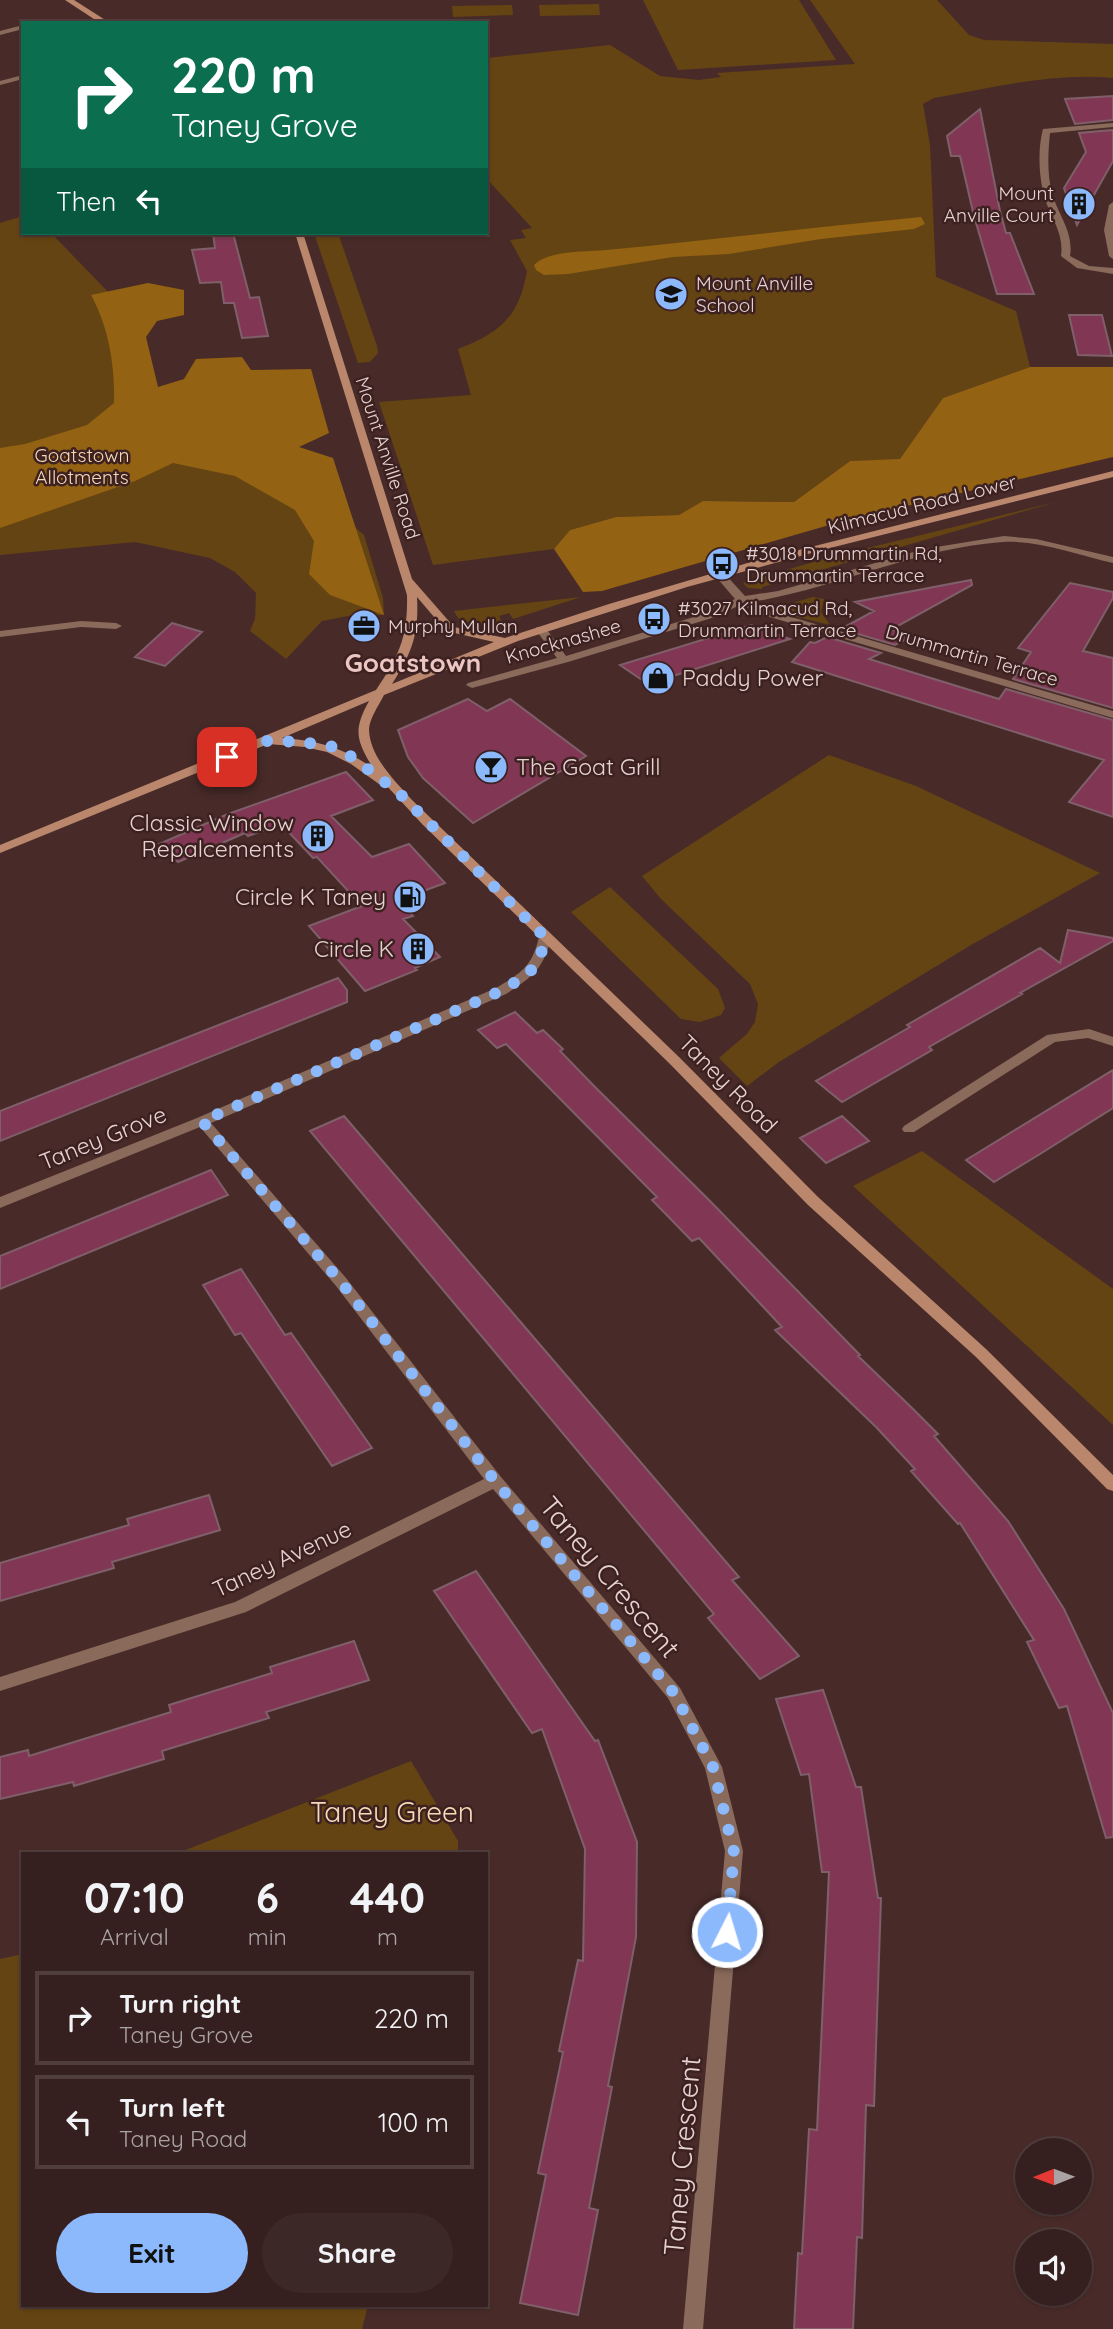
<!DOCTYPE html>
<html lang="en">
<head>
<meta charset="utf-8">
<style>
	body { margin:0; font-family:Quicksand,sans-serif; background:#3d2828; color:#f1f3f6; height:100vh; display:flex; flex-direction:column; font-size:26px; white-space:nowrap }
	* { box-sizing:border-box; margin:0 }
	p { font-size:23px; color:#aaa3a4 }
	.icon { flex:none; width:38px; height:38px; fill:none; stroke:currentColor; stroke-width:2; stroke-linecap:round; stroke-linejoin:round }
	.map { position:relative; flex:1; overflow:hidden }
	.side { position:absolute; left:21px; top:1852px; width:467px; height:455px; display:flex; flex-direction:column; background:#36201f; border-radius:0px; box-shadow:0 2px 5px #0004,0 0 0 2px #503e3d }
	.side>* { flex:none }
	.hud { position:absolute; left:21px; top:21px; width:467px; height:214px; border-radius:0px; box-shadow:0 2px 5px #0004,0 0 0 2px #503e3d; background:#0b6e4f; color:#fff; overflow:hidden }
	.needle { width:46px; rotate:269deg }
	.tools { position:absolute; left:1015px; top:2138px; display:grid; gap:14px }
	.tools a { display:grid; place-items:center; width:77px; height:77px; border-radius:50%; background:#36201f; box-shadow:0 2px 5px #0004,0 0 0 2px #503e3d; font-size:35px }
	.pin { position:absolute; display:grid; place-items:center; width:60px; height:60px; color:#fff; margin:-30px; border-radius:14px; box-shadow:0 4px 10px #0006 }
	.me { position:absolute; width:77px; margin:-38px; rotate:5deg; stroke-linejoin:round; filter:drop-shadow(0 0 5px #0008) }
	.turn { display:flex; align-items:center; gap:24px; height:147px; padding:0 35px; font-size:32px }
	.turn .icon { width:91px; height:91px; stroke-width:2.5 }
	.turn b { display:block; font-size:49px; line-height:60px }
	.then { display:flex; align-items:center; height:66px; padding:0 35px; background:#0003; gap:14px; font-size:26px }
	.eta { display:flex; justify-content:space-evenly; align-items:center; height:119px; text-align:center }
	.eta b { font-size:42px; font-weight:700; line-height:49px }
	.button { display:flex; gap:14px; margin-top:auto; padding:14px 35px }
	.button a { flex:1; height:80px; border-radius:42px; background:#8cb9fc; color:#111; font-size:28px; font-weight:700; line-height:80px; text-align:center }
	.button a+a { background:#3d2828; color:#f1f3f6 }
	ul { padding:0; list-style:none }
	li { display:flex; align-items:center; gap:21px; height:94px; margin:0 14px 10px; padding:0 21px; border:4px solid #503e3d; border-radius:0px }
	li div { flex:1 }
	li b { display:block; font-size:26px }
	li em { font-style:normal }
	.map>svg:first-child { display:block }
</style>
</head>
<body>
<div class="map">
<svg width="1113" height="2329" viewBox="0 0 1113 2329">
	<rect width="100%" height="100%" fill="#482b29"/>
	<path fill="#654413" d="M643 0H799L836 60 678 70Z
		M810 0H937L969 35 984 40 1113 44V78C1054 72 992 88 934 98L923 104 930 145 936 277 1016 311 1030 367 943 398 900 460 850 461 794 502 704 501 679 515 616 517 570 530 554 549 433 565 379 402 471 395 458 349C500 333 519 317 527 271L510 240 526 238 521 230 532 228 487 179V58L610 45 660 76 699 80 721 77 717 73 855 64Z
		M599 4 600 15 540 16 539 5Z
		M512 5 513 15 453 17 452 6Z
		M23 216V233H51L111 295 142 411 289 471 364 535 383 598 384 615H353L322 621 286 659 250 631 255 619 256 593 235 572 210 558 135 542 0 555V223Z
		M314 233H338L377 346 378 353 370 362 358 363Z
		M1056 502 762 587V589L748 588 743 583 827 558Z
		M581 597 513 619 509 613 499 616 502 622C485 625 462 631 454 611Z
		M813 597 824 599 821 612 830 625 769 610Z
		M829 755 916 786 1100 873 971 945 779 1062 747 1086 719 1058 747 1034 755 1022 758 1004 750 984 661 899 642 876Z
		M610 887 718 989 725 1008 721 1015 700 1022 681 1019 571 912Z
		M922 1151 1113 1289V1425L853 1186Z
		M411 1761 458 1841V1853H178Z
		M23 1954V2305H368L362 2329H0V1959Z"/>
	<path fill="#936212" d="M921 217 925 224 914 229 821 239 729 254 673 257 568 274 544 275 536 270 534 265C549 250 586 252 606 250 712 240 816 227 921 217Z
		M148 283 184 290V315L157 321 146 337 158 387 184 379 196 359 242 357 251 370 311 369 329 433 299 447 333 458 384 615 330 595 309 574 314 541 295 510 235 476 173 463 135 481 0 528V448L25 444 87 425 114 403C115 366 109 328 91 295Z
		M1030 367H1113V457L843 521 602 591 583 592 554 549 570 530 616 517 679 515 703 501 794 502 850 461 900 459 943 398Z"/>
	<path fill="#813754" stroke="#7f5f69" stroke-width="2" d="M1113 96V120L1075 124 1065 99Z
		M980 109 1000 211 1006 233H1010L1034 294H997L974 216 960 156H951L947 136Z
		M1113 130V161L1077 225 1064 188 1086 152 1079 133Z
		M213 233H233L250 298 259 297 268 336 242 338 234 303H224L221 282 200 283 192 250 215 248Z
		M1069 315H1102L1112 356 1078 355Z
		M971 580 972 585 892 629 908 638 895 645 841 629 874 611 855 602Z
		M1070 583 1113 592V598L1083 651 1113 658V708L1013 679 1031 652 1018 648Z
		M172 623 202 632 165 666 135 657Z
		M751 625 790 639 648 684 620 665Z
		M827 637 881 653 869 659 999 699 1006 689 1113 720V817L1069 802 1104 760 792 662 810 642 815 643Z
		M468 699 487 711 510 699 586 756 473 823 423 778 408 757 398 730Z
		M346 772 373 800 331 816 372 857 409 844 445 883 399 900 413 916 403 919 440 957 415 968 417 970 365 991 309 926 362 906 317 857 313 858 281 824 248 836 245 833 178 862 159 844 228 814Z
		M1068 930 1113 938V941L1020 993 1022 994 929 1047 932 1050 842 1102 816 1081 910 1027 907 1025 1040 948 1060 963Z
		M338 978 347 990V1002L0 1141V1111Z
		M515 1012 537 1033 543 1030 563 1049 560 1051 594 1086 709 1200 860 1355 858 1356 911 1407 938 1434 934 1436 1008 1521 1064 1609 1113 1713V1837L1106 1838 1067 1706 1059 1708 1027 1642 1034 1640 960 1523 958 1524 911 1471 915 1469 876 1427 775 1330 782 1327 699 1238 692 1241 652 1200 657 1197 506 1044 497 1048 478 1030Z
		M1113 1070V1108L1040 1154 994 1182 966 1160Z
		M344 1116 739 1577 732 1580 799 1656 760 1679 708 1618 714 1614 310 1131Z
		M842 1116 869 1141 826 1163 800 1138Z
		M211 1170 228 1195 0 1289V1256Z
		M241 1269 285 1335 291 1333 372 1448 332 1466 241 1333 235 1335 203 1285Z
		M209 1495 220 1530 112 1562 114 1568 0 1601V1563L129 1525 127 1519Z
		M476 1571 595 1741 598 1740 637 1842 636 1937 608 2086 612 2087 589 2208 598 2210 578 2315 520 2303 546 2175 538 2173 563 2052 559 2051 578 1960 583 1961 585 1849 542 1729 532 1733 434 1591Z
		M354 1641 369 1680 266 1712 269 1718 162 1751 164 1759 74 1786 73 1782 0 1799V1757L28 1750 29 1756 171 1712 169 1705 272 1673 270 1667Z
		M823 1690 856 1787H861L878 1898H881L874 2106 866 2105 862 2238 857 2237 853 2329H794L798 2253 802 2254 809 2129 817 2130 829 1872H822L809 1774 801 1775 776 1699Z"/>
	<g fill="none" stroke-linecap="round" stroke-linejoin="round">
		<path fill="#8a6a5a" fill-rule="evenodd" d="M23 25V29L0 35V31Z
			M23 75V79L0 85V81Z
			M1113 123V127L1050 133C1048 153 1047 174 1052 193 1058 215 1074 232 1070 256L1089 266 1113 268V274L1077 268 1061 256C1064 235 1053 221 1046 202 1039 181 1037 151 1043 129Z
			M1113 202V259L1109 256 1104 230 1109 205Z
			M1004 536 1036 539 1113 557V563C1078 555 1039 540 1003 542 916 548 837 588 752 602L764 609 1113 711V718L756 613 742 604 715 617 568 662 472 688 466 685 468 683 557 658 535 629 537 627H545L566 656 707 613 735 599 717 578V574H725L745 596 778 591 924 549Z
			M81 621 116 623 122 626 116 629 81 627 0 637V631Z
			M545 933 551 937C544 969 532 977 506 994L211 1123 346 1278 501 1477 680 1688 722 1767 743 1851 703 2329H683L725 1851 705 1768 668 1698 493 1489 246 1612 0 1691V1677L235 1602 484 1479 336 1286 200 1127 0 1208V1197L197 1118 496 988C521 973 532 967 539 937Z
			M1089 1029 1113 1037V1046L1088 1038 1055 1042 914 1132H904L902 1129 904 1126 1047 1035Z"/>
		<path fill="#ba876d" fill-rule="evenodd" d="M65 0H74L110 23H100Z
			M295 233H303L412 579 454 627 505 638 609 604 751 562 1113 471V477L830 548 687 587 518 641 384 695C379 705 369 719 369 730 370 757 395 781 412 800L679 1057 818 1197 986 1349 1113 1475V1491L1107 1489 976 1357 808 1205 669 1063 423 825 385 784H379L351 764 327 752 305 747 268 744 0 853V845L376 690C399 656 408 637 407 595ZM417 597 446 631 494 642 392 684C412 653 419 634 417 597ZM369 701C353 730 356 740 373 768 344 748 316 740 282 738Z"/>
	</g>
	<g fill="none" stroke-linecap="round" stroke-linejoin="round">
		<path stroke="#8cb9fc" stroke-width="12" stroke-dasharray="0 21.6" d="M227 757 266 741 303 742 334 747 352 757 398 792 545 937C539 971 529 973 501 991L202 1121 341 1282 495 1481 674 1693 713 1767 734 1852 727 1932"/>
	</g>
	<defs>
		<symbol id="building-disc" viewBox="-11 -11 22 22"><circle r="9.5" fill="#8cb9fc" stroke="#3d2120"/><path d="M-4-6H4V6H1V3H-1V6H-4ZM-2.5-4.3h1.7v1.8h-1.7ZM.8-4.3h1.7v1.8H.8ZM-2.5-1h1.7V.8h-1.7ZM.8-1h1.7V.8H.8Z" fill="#111"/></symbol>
		<symbol id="school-disc" viewBox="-11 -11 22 22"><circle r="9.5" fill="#8cb9fc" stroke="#3d2120"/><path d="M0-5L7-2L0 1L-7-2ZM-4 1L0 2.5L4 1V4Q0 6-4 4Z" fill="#111"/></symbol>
		<symbol id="bus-disc" viewBox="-11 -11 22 22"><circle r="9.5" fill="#8cb9fc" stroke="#3d2120"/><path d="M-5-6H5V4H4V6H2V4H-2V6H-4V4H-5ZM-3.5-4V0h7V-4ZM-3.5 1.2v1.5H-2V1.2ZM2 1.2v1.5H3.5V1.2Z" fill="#111"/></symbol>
		<symbol id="office-disc" viewBox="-11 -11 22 22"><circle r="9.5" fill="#8cb9fc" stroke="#3d2120"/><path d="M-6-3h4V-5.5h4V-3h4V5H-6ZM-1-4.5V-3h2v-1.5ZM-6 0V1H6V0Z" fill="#111"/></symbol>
		<symbol id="shop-disc" viewBox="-11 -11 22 22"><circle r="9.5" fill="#8cb9fc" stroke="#3d2120"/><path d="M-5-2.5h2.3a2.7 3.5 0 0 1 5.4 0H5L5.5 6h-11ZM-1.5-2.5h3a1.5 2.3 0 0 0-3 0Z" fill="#111"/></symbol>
		<symbol id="bar-disc" viewBox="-11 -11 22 22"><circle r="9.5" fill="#8cb9fc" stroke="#3d2120"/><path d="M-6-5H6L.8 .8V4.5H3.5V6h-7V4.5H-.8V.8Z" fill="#111"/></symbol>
		<symbol id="fuel-disc" viewBox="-11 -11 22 22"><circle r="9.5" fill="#8cb9fc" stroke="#3d2120"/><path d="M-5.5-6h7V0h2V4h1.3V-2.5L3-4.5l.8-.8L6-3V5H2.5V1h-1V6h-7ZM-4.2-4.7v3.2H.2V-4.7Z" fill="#111"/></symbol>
	</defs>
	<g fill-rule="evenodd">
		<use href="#building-disc" x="1060" y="185" width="38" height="38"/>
		<use href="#school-disc" x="652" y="275" width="38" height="38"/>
		<use href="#bus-disc" x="703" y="545" width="38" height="38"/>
		<use href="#bus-disc" x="635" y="600" width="38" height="38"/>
		<use href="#office-disc" x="345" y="607" width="38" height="38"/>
		<use href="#shop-disc" x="639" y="659" width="38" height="38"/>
		<use href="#bar-disc" x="472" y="748" width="38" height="38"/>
		<use href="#building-disc" x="299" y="817" width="38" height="38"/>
		<use href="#fuel-disc" x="391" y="878" width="38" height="38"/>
		<use href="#building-disc" x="399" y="930" width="38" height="38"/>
	</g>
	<g text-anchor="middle" stroke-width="5" stroke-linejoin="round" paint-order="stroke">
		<g font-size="19" fill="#e6d3d1" stroke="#3d2120" text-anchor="start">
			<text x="1054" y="200" text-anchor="end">Mount<tspan x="1054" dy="22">Anville Court</tspan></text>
			<text x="696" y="290">Mount Anville<tspan x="696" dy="22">School</tspan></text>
			<text x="746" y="560">#3018 Drummartin Rd,<tspan x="746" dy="22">Drummartin Terrace</tspan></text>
			<text x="678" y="615">#3027 Kilmacud Rd,<tspan x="678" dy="22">Drummartin Terrace</tspan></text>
			<text x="388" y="633">Murphy Mullan</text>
		</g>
		<g font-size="19" fill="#f6dab7" stroke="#3d2120">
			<text x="82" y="462">Goatstown<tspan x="82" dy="22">Allotments</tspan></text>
		</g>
		<g font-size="19" fill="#e6d3d1" stroke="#3d2120">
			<text transform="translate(388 458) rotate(72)" y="7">Mount Anville Road</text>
			<text transform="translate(922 504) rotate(-14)" y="7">Kilmacud Road Lower</text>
			<text transform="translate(563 641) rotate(-16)" y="7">Knocknashee</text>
			<text transform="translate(972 655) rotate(16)" y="7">Drummartin Terrace</text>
		</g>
		<g font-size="23" fill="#e6d3d1" stroke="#3d2120" text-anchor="end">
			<text x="682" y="686" text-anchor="start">Paddy Power</text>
			<text x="516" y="775" text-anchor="start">The Goat Grill</text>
			<text x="294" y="831">Classic Window<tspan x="294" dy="26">Repalcements</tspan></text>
			<text x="386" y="905">Circle K Taney</text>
			<text x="394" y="957">Circle K</text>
		</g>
		<g font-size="23" fill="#e6d3d1" stroke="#3d2120">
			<text transform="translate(728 1084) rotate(45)" y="8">Taney Road</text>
			<text transform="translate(103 1138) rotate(-22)" y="8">Taney Grove</text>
			<text transform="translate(282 1559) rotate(-25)" y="8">Taney Avenue</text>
		</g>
		<g font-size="26" font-weight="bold" fill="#ecc6c3" stroke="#3d2120">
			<text x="413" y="672">Goatstown</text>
		</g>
		<g font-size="28" fill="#e6d3d1" stroke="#3d2120">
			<text transform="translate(610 1577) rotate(50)" y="10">Taney Crescent</text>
			<text transform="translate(682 2156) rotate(-85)" y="10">Taney Crescent</text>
		</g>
		<g font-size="28" fill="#f6dab7" stroke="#3d2120">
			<text x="392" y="1822">Taney Green</text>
		</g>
	</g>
</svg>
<div class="tools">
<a><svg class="needle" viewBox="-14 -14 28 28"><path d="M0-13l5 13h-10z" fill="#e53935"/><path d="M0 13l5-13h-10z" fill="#aaa3a4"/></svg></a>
<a><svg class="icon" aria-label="sound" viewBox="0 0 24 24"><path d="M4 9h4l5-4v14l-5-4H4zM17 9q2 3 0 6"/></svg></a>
</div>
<div class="pin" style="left:227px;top:757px;background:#d93025"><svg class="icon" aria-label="arrive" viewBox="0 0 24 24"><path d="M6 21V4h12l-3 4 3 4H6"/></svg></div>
<svg class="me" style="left:727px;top:1932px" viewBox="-20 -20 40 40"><circle r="17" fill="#8cb9fc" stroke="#fff" stroke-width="3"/><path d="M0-11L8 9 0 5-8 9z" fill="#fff"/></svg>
<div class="hud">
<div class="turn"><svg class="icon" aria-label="right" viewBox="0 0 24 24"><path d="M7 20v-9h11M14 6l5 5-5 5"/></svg><div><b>220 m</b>Taney Grove</div></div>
<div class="then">Then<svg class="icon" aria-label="left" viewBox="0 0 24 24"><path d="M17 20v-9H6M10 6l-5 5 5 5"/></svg></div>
</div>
<section class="side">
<div class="eta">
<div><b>07:10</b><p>Arrival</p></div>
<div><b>6</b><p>min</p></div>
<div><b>440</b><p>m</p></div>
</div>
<ul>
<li><svg class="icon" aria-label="right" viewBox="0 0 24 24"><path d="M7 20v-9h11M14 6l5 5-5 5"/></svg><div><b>Turn right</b><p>Taney Grove</p></div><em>220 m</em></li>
<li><svg class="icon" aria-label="left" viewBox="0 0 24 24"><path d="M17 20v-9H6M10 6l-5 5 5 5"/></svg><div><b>Turn left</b><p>Taney Road</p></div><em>100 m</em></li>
</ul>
<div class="button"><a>Exit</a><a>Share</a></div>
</section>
</div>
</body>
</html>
